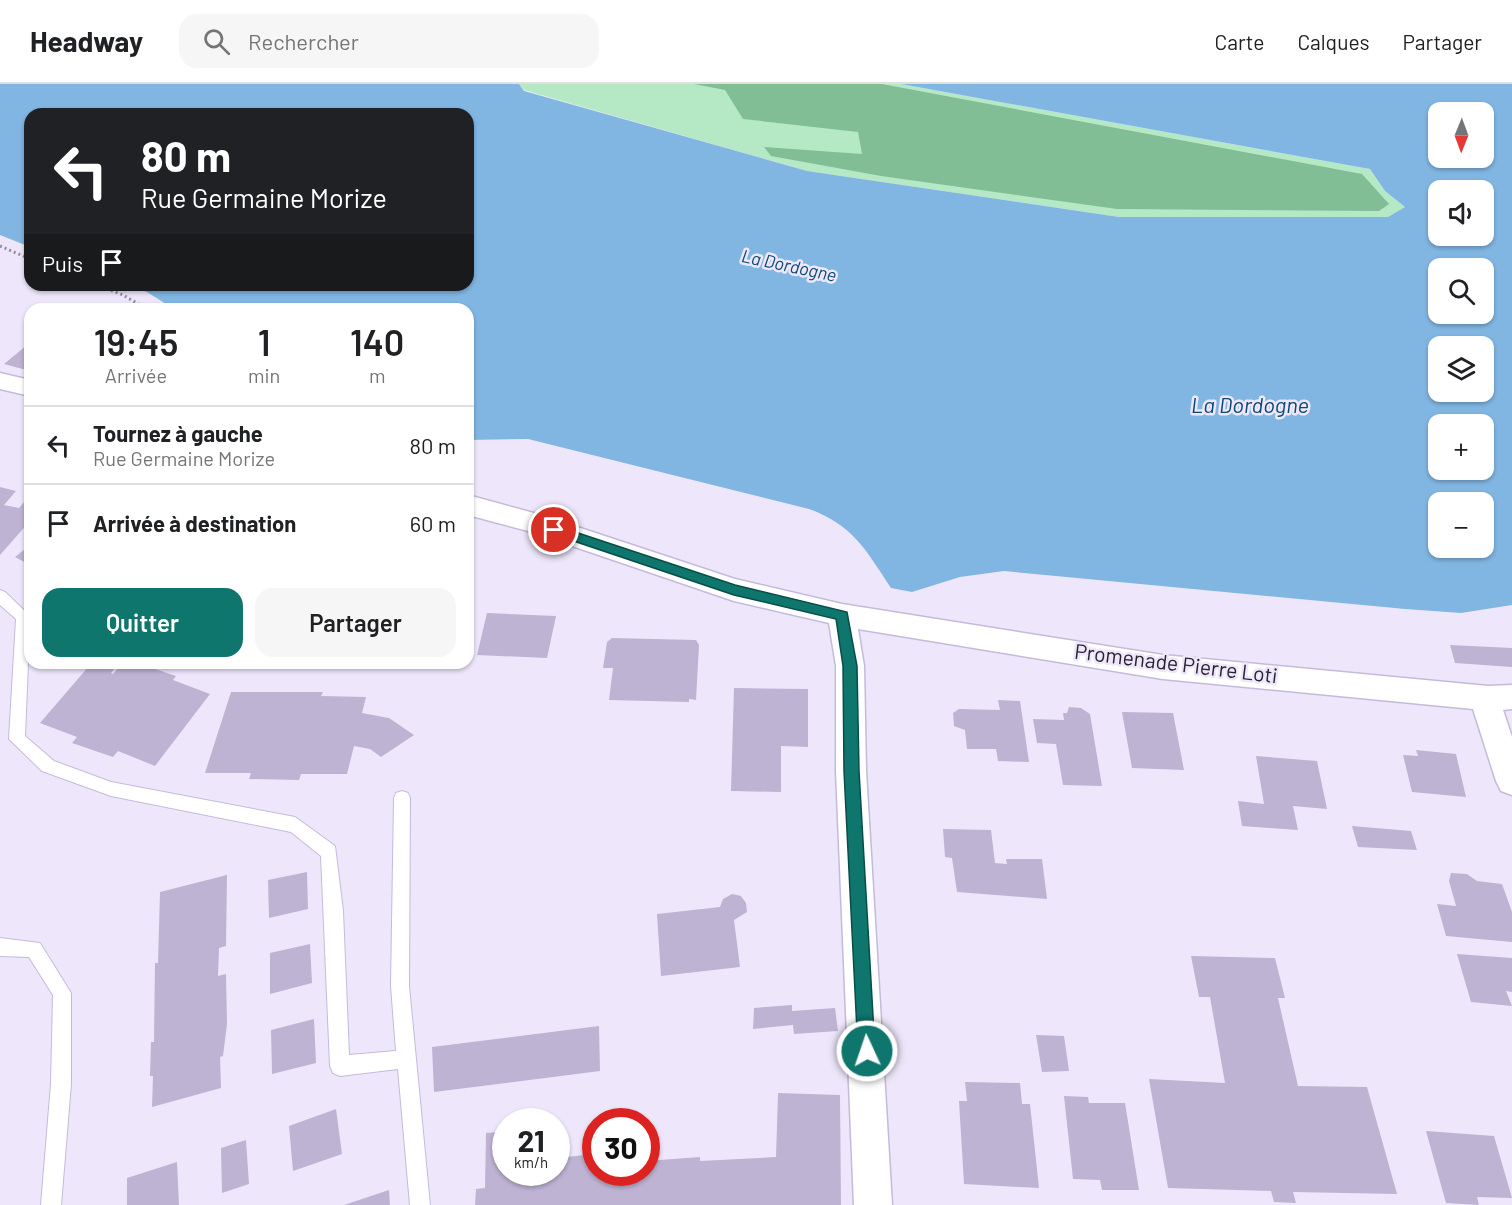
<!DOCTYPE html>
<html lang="fr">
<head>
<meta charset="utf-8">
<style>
	body { margin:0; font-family:Barlow,sans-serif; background:#f6f6f6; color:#202124; height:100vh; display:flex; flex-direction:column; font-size:22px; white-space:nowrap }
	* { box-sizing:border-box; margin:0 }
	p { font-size:20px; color:#757577 }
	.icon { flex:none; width:33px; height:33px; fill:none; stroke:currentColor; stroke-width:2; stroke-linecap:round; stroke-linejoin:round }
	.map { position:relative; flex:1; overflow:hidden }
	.side { position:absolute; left:24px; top:219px; width:450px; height:366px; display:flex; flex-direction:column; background:#fff; border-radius:18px; box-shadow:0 2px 4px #0004 }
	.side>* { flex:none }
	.top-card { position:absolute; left:24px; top:24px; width:450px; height:183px; border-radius:18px; box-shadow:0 2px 4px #0004; background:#202124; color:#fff; overflow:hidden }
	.needle { width:39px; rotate:181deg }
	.controls { position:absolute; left:1428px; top:18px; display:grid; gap:12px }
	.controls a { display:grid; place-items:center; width:66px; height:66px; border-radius:12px; background:#fff; box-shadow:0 2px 4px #0004; font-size:30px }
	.speed { position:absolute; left:492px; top:1024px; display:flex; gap:12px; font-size:30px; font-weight:700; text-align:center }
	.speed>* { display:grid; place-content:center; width:78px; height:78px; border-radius:50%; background:#fff; box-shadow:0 2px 4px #0004; line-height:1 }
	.speed small { font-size:15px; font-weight:400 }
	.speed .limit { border:9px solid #d22; background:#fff; color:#111 }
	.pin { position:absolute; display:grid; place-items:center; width:51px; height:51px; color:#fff; margin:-26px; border:3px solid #fff; border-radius:50%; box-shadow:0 2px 6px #0007 }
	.me { position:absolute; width:66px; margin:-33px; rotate:357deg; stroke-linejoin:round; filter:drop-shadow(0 0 4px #0008) }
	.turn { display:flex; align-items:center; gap:21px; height:126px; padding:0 18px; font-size:27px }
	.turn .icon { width:78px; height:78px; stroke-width:2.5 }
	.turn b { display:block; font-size:42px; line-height:51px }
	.then { display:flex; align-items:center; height:57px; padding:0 18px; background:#0003; gap:12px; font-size:22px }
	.eta { display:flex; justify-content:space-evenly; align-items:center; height:102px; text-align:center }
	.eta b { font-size:36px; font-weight:600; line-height:42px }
	.action { display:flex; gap:12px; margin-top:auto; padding:12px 18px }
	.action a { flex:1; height:69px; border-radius:18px; background:#0f766e; color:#fff; font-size:24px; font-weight:600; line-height:69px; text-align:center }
	.action a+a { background:#f6f6f6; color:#202124 }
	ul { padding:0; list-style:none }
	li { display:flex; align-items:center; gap:18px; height:78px; padding:0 18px; border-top:2px solid #e0e0e0 }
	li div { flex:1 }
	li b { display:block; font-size:22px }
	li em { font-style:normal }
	header { display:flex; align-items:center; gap:36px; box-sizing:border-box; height:84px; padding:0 30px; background:#fff; border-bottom:2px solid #e0e0e0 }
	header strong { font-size:28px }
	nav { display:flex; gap:33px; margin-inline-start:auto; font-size:21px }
	.search { width:420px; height:54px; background:#f6f6f6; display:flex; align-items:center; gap:15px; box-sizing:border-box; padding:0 21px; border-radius:18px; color:#757577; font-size:22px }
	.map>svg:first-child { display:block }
</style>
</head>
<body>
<header>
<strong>Headway</strong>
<div class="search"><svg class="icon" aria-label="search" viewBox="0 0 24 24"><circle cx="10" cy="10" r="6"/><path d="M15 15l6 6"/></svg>Rechercher</div>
<nav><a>Carte</a><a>Calques</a><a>Partager</a></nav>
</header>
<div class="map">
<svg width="1512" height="1121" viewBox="0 0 1512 1121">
	<rect width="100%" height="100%" fill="#eee7fb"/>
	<path fill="#b5e9c6" d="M519 0H901L1370 85 1385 107 1405 123 1388 133H1119L807 87 524 6Z"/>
	<path fill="#81be96" d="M694 0H882L1362 90 1389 120 1379 127 1117 125 881 92 771 72 764 63 862 70 858 48 743 35 725 6Z"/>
	<path fill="#81b6e3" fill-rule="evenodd" d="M0 0H519L524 7 807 87 1119 133H1388L1405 123 1385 107 1370 85 901 0H1512V521L1461 529 1405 525 1004 487 960 493 912 508 891 504C866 466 853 441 809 425L528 355 468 356V225H174L147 208 128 201H468V30H30V163L0 151ZM1438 28H1484V74H1438ZM1484 106V152H1438V106ZM1484 184V230H1438V184ZM1438 262H1484V308H1438ZM1484 340V386H1438V340ZM1484 418V464H1438V418Z"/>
	<path fill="#beb3d3" d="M27 261 30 262V287L4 280Z
		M0 403 16 407 4 421 19 424 25 417 30 418V437L0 471Z
		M30 461V481L15 473Z
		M487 529 556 532 547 574 477 571Z
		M612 554 696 556 699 561 696 616 689 615V618L609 616 613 584H603L607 558Z
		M1450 561 1512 564V583L1455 579Z
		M97 579 118 580 111 589 113 590 123 579 137 583 140 580 176 592 173 596 210 610 155 682 118 667 113 673 72 659 77 653 40 639 89 582 93 584Z
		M734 604 808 605V663L781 662V708L731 707Z
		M231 608H323L321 612 366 613 362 629 389 634 414 651 381 673 370 665 354 662 347 690H301L299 696 249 695 251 689H205Z
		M998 616 1020 617 1029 678 998 677 996 665H967L965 646 954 642 953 629 959 625 1000 626Z
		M1069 623 1081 624 1090 630 1102 702 1063 701 1056 660 1037 659 1033 635 1064 636 1063 629H1067Z
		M1122 628 1173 629 1184 686 1132 684Z
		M1416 666 1456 670 1466 713 1412 708 1403 671 1418 672Z
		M1256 672 1317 677 1327 725 1293 722 1298 746 1242 742 1238 717 1264 720Z
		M1352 742 1411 747 1417 766 1358 763Z
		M943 745 991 746 995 779 1007 780 1006 775H1042L1047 815 957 808 952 774 945 773Z
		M307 788 308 825 269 834 268 796Z
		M1451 789 1467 790 1477 797 1502 800 1512 828V858L1446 852 1437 820 1456 822 1449 797Z
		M227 791 226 862 219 864 218 892 226 890 227 940 223 972 220 973 221 1004 152 1023 153 992H150L151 958H154L155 879H158L160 808Z
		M732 810 741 812 746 819 747 828 734 836 740 883 661 892 657 830 720 823 723 815Z
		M310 860 312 899 270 910V869Z
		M1457 870 1512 874V908L1506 907 1512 922 1471 918Z
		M1191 872 1275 874 1285 914H1278L1298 1002 1367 1003 1397 1110 1293 1108 1296 1119 1274 1118 1271 1107 1168 1104 1149 995 1225 999 1210 913H1199Z
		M792 921V927L835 924 838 947 794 950 793 941 753 945 754 924Z
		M314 935 316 979 272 990 271 946Z
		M599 942 600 987 434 1008 432 963Z
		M1036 951 1064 952 1069 987 1042 988Z
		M965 998 1020 999 1022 1020H1030L1039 1104 964 1100 959 1017H967Z
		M778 1009 840 1011 841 1121H475L476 1105 485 1104 486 1049 506 1047V1089H556V1074L596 1070V1089H646V1077L700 1073V1077L776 1073Z
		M1064 1012 1088 1013 1089 1019H1125L1139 1106H1102L1100 1096 1073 1095Z
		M336 1025 342 1070 293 1087 289 1042Z
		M1426 1047 1494 1052 1512 1114 1477 1113 1479 1121 1446 1119Z
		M246 1056 249 1100 222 1109 221 1064Z
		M177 1078 179 1121H127V1094Z
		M389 1106 390 1121H344Z"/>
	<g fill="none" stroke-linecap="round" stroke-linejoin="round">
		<defs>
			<path id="lane" d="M0 506 5 508 30 532 25 652 54 677 111 698 295 733 335 762 343 827 349 971 396 967 391 902 394 714 396 709 402 707 408 709 410 714 409 902 430 1121H410L398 985 340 992 333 989 330 982 321 772 291 748 111 712 42 687 9 655 16 535 0 521Z
				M0 854 40 859 71 909V1000L61 1121H41L51 1000 53 911 29 873 0 872Z"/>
			<path id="street" d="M0 289 30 296V312L0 305Z
				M468 411 541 431 735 495 842 520 1163 571 1488 602 1512 601V625L1503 626 1512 653V711L1501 707 1496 697 1473 625 1163 595 858 545 864 582 866 687 892 1121H854L836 687V582L829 539 734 517 528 447 468 431Z"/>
		</defs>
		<use href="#lane" stroke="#c5bada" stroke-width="2"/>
		<use href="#street" stroke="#c5bada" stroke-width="3"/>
		<path stroke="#948e9e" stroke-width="3" stroke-dasharray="2 3" stroke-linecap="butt" d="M0 162 30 175
			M97 201 123 211 147 225"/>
		<use href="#lane" fill="#fff" fill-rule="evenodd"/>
		<use href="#street" fill="#fff" fill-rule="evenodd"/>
	</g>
	<path fill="#0f766e" stroke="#0a4d48" stroke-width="1.5" d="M554 441 735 501 847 528 857 582 859 687 875 967 873 973 867 976 861 973 858 967 844 687 843 582 836 535 734 511 550 449 548 446Z"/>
	<g text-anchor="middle" stroke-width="5" stroke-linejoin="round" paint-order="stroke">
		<g font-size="18" font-style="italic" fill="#0b4a74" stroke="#eee7fb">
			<text transform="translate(789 182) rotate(12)" y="6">La Dordogne</text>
		</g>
		<g font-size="21" fill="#27232f" stroke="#eee7fb">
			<text transform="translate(1176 580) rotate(7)" y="7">Promenade Pierre Loti</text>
		</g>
		<g font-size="22" font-style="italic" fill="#0b4a74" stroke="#eee7fb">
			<text x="1250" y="329">La Dordogne</text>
		</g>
	</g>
</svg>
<div class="controls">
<a><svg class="needle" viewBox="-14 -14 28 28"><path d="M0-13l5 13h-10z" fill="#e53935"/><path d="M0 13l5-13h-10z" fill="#757577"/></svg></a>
<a><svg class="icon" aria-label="sound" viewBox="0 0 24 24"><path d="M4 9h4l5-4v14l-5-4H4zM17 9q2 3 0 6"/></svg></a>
<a><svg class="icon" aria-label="search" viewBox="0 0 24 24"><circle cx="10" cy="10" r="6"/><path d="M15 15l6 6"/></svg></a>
<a><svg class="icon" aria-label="layers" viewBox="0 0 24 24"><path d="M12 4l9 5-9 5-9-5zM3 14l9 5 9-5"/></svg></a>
<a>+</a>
<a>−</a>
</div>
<div class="speed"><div>21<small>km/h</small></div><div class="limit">30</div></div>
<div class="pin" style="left:554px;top:446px;background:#d93025"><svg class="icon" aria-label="arrive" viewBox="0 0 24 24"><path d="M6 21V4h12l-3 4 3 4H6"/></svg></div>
<svg class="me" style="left:867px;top:967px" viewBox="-20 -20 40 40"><circle r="17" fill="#0f766e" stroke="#fff" stroke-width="3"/><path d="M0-11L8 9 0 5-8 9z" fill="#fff"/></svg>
<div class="top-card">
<div class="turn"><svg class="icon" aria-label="left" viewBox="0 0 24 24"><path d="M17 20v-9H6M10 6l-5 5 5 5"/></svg><div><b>80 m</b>Rue Germaine Morize</div></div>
<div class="then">Puis<svg class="icon" aria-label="arrive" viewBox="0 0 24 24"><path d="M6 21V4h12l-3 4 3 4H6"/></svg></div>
</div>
<section class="side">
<div class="eta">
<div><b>19:45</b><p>Arrivée</p></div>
<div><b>1</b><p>min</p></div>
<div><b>140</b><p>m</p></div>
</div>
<ul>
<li><svg class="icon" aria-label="left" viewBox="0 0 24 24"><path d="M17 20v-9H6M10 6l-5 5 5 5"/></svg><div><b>Tournez à gauche</b><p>Rue Germaine Morize</p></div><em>80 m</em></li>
<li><svg class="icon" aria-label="arrive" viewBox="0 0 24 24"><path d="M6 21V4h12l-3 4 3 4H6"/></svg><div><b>Arrivée à destination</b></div><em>60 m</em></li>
</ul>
<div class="action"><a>Quitter</a><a>Partager</a></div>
</section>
</div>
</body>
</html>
